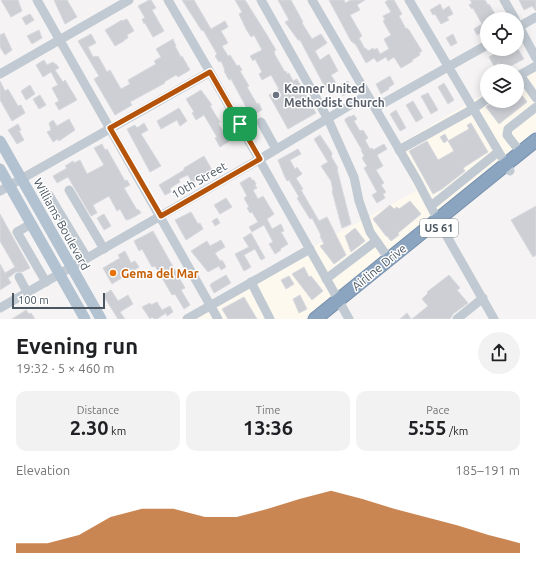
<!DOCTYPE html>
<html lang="en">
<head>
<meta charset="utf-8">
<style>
	:root { --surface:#fff; --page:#f2f2f2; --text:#202124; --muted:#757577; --accent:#b45309 }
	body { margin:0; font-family:Ubuntu,sans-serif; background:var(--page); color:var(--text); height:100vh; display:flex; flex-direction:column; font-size:15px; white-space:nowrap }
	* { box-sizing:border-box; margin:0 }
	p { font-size:13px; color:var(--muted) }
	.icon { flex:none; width:22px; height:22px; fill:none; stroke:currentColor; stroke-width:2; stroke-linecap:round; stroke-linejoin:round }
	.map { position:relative; height:319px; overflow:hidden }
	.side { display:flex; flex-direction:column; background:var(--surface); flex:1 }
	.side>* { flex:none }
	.buttons { position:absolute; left:480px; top:12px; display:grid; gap:8px }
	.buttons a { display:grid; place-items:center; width:44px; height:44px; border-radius:50%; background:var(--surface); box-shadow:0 2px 10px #0003; font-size:20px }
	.scale { position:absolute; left:12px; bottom:10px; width:93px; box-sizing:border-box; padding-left:4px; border:2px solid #4a5661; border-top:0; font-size:11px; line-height:14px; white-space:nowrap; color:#4a5661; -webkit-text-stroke:3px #fff; paint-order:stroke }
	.pin { position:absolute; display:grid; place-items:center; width:34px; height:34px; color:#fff; margin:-17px; border-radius:8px; box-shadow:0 2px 6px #0006 }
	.round { display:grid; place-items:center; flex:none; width:42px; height:42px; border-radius:21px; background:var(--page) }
	.summary { display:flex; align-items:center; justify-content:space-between; height:68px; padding:0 16px }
	h1 { font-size:22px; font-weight:700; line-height:30px }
	.stats { display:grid; grid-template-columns:repeat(3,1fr); gap:6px; height:68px; padding:4px 16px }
	.stats div { display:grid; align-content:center; border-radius:10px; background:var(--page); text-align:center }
	.stats b { font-size:20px; font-weight:700 }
	.stats small { font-size:11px; font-weight:400 }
	.stats p { font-size:11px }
	.chart { height:112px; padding:8px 16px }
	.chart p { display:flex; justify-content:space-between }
	.chart svg { width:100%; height:72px; margin-top:4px; fill:var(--accent); opacity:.7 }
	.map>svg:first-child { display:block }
	.commercial { fill:#fdf9ef }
	.building { fill:#cdcfd5; stroke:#d7d9de }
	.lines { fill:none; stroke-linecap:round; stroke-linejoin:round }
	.highway-casing { stroke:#7690ad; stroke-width:15 }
	.minor { stroke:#c1cad2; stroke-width:9 }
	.major { stroke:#b3c2d1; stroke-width:11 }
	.highway { stroke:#8ba5c1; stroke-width:13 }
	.route-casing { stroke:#fff; stroke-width:8 }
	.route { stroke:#b45309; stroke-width:5 }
	.worship-dot { fill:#6b7280; stroke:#fff; stroke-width:1.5 }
	.food-dot { fill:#e8710a; stroke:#fff; stroke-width:1.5 }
	.labels { text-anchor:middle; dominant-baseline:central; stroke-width:3; stroke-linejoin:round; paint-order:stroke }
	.shield { fill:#fff; stroke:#808990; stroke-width:1 }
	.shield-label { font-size:11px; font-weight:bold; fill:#4a5661 }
	.worship-label { font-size:12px; font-weight:bold; fill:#5b616d; stroke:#fff; text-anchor:start }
	.street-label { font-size:12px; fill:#4a5661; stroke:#fff }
	.food-label { font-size:12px; font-weight:bold; fill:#c56008; stroke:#fff; text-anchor:start }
</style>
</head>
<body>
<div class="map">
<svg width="536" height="319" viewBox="0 0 536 319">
	<rect width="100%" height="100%" fill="#f5f3f3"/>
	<polygon class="commercial" points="536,63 536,130 305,319 179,319 416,191 395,147 487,92 487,101 517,101 517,74"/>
	<g class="building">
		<polygon points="1,0 18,0 22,11 11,17"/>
		<polygon points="54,0 67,0 77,17 65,24"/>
		<polygon points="149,0 151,0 156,8 152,10 164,31 153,37 145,23 144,24 142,19 145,18 138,6"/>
		<polygon points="182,0 194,0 211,29 225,21 228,27 221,31 228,43 222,46 228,56 230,55 237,66 239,65 242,70 240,71 249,86 247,87 257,104 259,103 262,110 251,116 231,79 229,80 224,71 225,70 221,61 219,62 215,56 217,54 203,30 202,31"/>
		<polygon points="235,0 245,0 267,35 276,50 274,51 275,55 285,72 286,71 287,74 289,73 293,81 297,79 316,113 288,129 269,95 279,89 271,75 262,80 259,74 262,72 255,59 253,61 250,56 262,50 254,35 251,37 246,29 239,14 242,12"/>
		<polygon points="278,0 291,0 303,22 302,23 312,39 321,34 327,43 315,51 320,60 329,54 338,71 331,75 336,83 326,89 300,40 298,40 285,22 289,20"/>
		<polygon points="329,0 344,0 345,3 351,0 365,0 357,5 360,10 350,15 362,36 359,38 365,49 366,48 368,51 373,48 374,50 377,48 380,54 389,49 384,39 391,35 383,21 385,20 383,16 391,12 385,2 388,0 394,0 402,14 399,16 406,29 407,28 409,30 422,51 419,53 420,55 412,60 413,61 401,68 394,57 388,61 386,57 377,62 374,58 366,63 356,45 351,41 344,28"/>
		<polygon points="470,0 485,0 488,5 489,4 498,19 487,19 487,33 483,35 482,32 477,35 474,29 482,24 473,8 472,9 469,5 472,3"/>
		<polygon points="519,0 536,0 536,11 532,6 524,10"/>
		<polygon points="440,4 443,10 449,6 453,14 447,17 449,20 441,24 435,14 433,15 430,10"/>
		<polygon points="30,14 34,20 26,25 22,18"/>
		<polygon points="127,19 134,31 127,35 128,38 124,40 124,41 115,46 105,30 122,20 122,21"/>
		<polygon points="39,30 42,38 32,44 27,36"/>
		<polygon points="4,33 12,50 5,55 0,47 0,35"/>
		<polygon points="91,34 96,43 88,47 93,57 95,56 96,57 98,56 107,72 110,70 121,89 130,84 128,80 156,64 154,61 161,57 156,49 173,39 176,46 175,46 181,57 182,56 190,70 178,77 176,75 164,82 165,83 130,102 132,105 115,115 94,79 99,76 78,41"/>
		<polygon points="453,34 457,43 451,46 446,38"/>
		<polygon points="503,49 518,49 524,59 503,70 499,63 494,66 489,57"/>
		<polygon points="44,60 47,65 53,62 55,64 56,64 59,68 55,70 63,82 65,80 77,100 59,110 55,103 59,101 52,88 58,85 51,72 43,77 36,65"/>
		<polygon points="390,76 394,84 388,88 389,89 381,94 376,84"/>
		<polygon points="0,81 5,91 8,89 18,106 21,105 25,113 12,121 0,100"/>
		<polygon points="348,81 353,89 343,96 338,87"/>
		<polygon points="444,83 454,100 448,104 438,87"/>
		<polygon points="30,85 35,94 26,100 21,91"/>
		<polygon points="517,89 527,102 499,124 486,107 493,101 517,101"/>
		<polygon points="201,90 212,105 210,106 220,122 218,123 225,134 227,133 231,140 220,147 215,138 217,137 204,115 196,120 192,113 194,112 186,99"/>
		<polygon points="428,93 438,110 431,114 421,96"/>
		<polygon points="40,95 46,105 39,109 33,99"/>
		<polygon points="413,101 423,118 416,122 406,105"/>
		<polygon points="179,108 187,121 180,126 177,120 161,129 157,121"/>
		<polygon points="396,110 406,128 400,131 390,114"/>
		<polygon points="354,115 357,119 354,121 360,131 363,130 368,138 365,140 370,149 372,148 373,150 384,144 387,149 377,155 383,166 376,170 384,183 381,185 386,192 383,194 385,198 377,203 372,195 377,192 364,168 367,166 362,158 364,156 361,150 362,150 345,121 345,119 350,116 350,117"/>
		<polygon points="69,119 75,130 59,141 58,139 53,142 47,132 51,130 49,123 53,120 57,126"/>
		<polygon points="144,123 148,130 141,134 161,166 150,172 127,129 135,125 137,128"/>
		<polygon points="471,123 488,152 463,168 465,171 442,189 433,194 409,151 427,141 438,160 454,151 448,141 469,129 467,125"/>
		<polygon points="18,124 21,130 19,131 24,140 17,144 8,130"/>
		<polygon points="445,134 448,140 444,143 440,137"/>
		<polygon points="320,135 332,153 332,155 331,156 338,168 337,169 351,224 342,228 332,191 333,191 331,181 321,166 328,162 314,139"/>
		<polygon points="102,144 105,150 107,149 125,181 127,180 130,185 124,188 137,210 138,209 141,213 130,219 126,220 120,209 117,211 109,196 93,205 97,213 91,216 68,177 57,183 53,176 67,168 65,166 73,161 74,163 80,160 87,174 104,165 94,148"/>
		<polygon points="298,149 301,154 290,160 295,169 297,167 302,174 296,178 303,189 301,190 319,221 327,217 346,255 334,264 320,246 324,244 320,236 321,235 312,218 310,219 297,198 299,197 289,180 287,181 284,175 278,160"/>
		<polygon points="204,156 212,170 192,183 188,175 179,179 180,182 172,187 170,189 171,192 165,195 159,185 184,170 184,168"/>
		<polygon points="250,177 252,180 254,180 256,184 255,185 257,188 253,190 258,199 263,196 274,214 267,219 272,229 281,224 284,231 281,232 288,244 280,249 281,250 275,254 269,244 273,242 264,225 252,232 249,227 258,222 252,212 250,213 247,208 249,207 244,198 247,196 240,183"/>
		<polygon points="226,198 232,207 220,214 214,205"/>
		<polygon points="410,201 421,214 403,229 398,233 399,235 391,241 387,236 386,236 373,219 390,205 394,209 397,207 399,209"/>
		<polygon points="536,206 536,255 533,257 511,220"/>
		<polygon points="191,212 198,224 200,223 203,229 186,240 175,220"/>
		<polygon points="0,214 30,268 22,272 16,272 8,278 11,283 0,290 0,264 5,273 15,267 0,241"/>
		<polygon points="104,214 111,226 104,230 97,218"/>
		<polygon points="217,218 220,223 215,226 212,221"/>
		<polygon points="355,228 365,241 351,252 345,236"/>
		<polygon points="153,231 185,288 181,290 190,305 184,309 175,294 172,295 155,266 152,267 142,249 139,251 134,241"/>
		<polygon points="251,233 265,258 261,260 255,249 244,255 251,267 244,271 235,254 249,247 243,238"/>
		<polygon points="221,240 225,247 215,253 220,261 222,260 226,267 221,270 219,266 208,272 191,251 207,241 210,246"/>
		<polygon points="125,251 131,263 135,261 139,267 112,284 103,268 120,258 118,255"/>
		<polygon points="304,267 309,277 311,276 323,291 312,300 292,274"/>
		<polygon points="226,275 231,283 214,293 210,285 212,283"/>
		<polygon points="449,275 460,288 457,290 468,303 453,314 450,319 412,319 428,306 422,299 428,293 427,292"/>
		<polygon points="289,276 294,284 286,289 281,280"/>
		<polygon points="111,290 118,301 128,295 133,304 120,312 125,319 118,319 103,295"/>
		<polygon points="300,295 307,309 299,313 293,299"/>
		<polygon points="244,297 257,319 228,319 222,309"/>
		<polygon points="157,302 162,310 170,306 173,312 167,316 166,313 157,319 154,319 152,317 150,319 142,307 150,303 151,305"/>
		<polygon points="26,310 29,314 31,313 35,319 12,319"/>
		<polygon points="407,313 411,319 400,319"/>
	</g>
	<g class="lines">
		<g class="highway-casing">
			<polyline id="highway" points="315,319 536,140"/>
		</g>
		<g class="minor">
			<polyline points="37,0 218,319"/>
			<polyline points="168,0 210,72 349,319"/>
			<polyline points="261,0 328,119 354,177 359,201 370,232 389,259"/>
			<polyline points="312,0 417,180 441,226 494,319"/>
			<polyline points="409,0 510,171"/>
			<polyline points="504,0 515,19"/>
			<polyline points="517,23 536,58"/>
			<polyline points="517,28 536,17"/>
			<polyline points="0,74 129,0"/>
			<polyline points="520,75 536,66"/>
			<polyline points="517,77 520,75 536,98"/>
			<polyline points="375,108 487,45"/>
			<polyline points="261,122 276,149"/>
			<polyline points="399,150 473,109 487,99"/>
			<polyline points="521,153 507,135 508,129 536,107"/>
			<polyline points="69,190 104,249"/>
			<polyline points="0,191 210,72"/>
			<polyline points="49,195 87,258"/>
			<polyline points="431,206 498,152"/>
			<polyline points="31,224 17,232 46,282"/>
			<polyline points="19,277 27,292"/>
			<polyline points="326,279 376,241"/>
			<polyline points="251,282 270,319"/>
			<polyline points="0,308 260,159 367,95"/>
			<polyline points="187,319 310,249"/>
			<polyline points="457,319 483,298"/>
		</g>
		<g class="major">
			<polyline points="0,141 101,319"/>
			<polyline points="0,169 85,319"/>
		</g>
		<use href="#highway" class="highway"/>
	</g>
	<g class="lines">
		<g class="route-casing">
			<polygon id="route" points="210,72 260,159 161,216 110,128"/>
		</g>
		<use href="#route" class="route"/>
	</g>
	<circle class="worship-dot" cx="276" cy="95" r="4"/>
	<circle class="food-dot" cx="113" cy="273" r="4"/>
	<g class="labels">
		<rect class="shield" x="420" y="219" width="38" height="18" rx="3"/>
		<g class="shield-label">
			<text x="439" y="228">US 61</text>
		</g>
		<g class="worship-label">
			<text x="284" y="88">Kenner United<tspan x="284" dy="14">Methodist Church</tspan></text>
		</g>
		<g class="street-label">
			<text transform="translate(199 180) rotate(-30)">10th Street</text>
			<text transform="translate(62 224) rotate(61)">Williams Boulevard</text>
			<text transform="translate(379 267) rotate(-39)">Airline Drive</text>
		</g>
		<g class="food-label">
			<text x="121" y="273">Gema del Mar</text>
		</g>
	</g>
</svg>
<div class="buttons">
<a><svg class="icon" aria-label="locate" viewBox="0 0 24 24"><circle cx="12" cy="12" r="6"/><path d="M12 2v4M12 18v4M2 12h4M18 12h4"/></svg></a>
<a><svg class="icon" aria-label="layers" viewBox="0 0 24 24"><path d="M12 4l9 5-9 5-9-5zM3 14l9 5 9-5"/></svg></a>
</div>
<div class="scale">100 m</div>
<div class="pin" style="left:240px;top:124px;background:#1e9e55"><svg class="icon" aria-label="arrive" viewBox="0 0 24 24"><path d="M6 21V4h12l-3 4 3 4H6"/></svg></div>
</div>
<section class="side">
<div class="summary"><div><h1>Evening run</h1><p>19:32 · 5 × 460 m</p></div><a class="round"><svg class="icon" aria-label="share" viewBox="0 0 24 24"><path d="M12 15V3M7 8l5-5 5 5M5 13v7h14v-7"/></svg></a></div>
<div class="stats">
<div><p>Distance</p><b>2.30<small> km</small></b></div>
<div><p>Time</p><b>13:36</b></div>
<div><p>Pace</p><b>5:55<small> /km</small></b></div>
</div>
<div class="chart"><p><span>Elevation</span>185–191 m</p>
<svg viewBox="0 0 160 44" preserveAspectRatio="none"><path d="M0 44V38L10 38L20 33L30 22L40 17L50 17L60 22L70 22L80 17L90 11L100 6L110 11L120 17L130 22L140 27L150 33L160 38V44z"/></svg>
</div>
</section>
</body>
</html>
